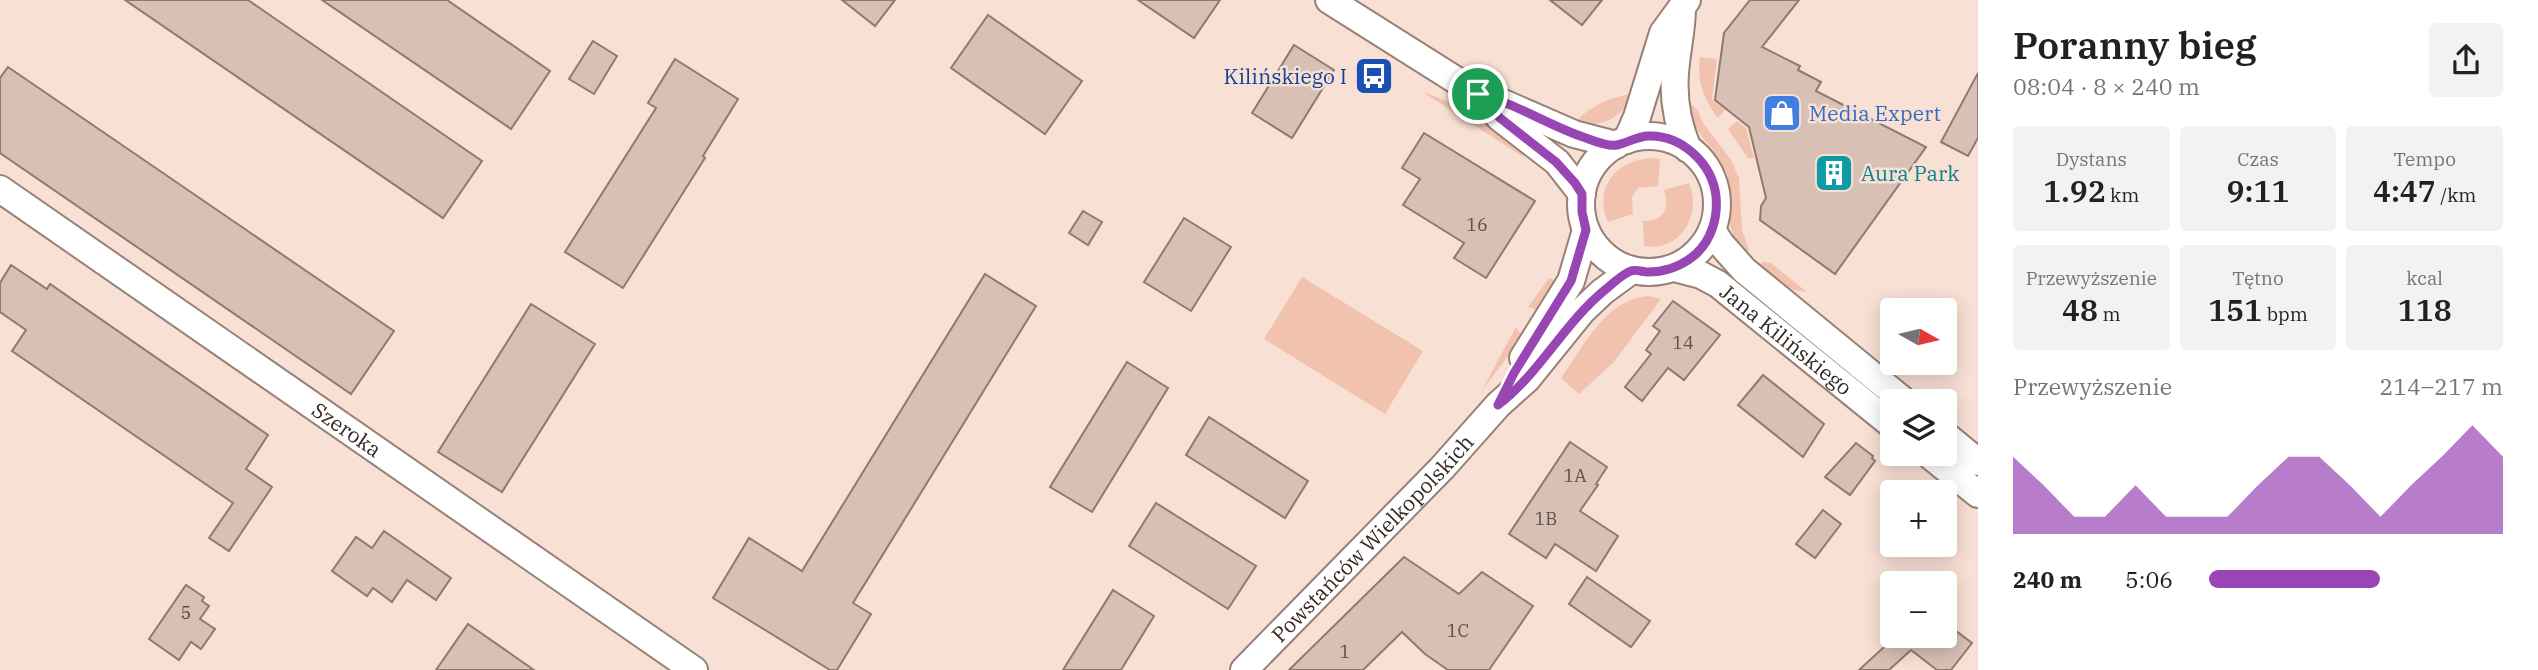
<!DOCTYPE html>
<html lang="pl">
<head>
<meta charset="utf-8">
<style>
	:root { --surface:#fff; --page:#f2f2f2; --text:#202124; --muted:#757577; --accent:#9946b5 }
	body { margin:0; font-family:"IBM Plex Serif",serif; background:var(--page); color:var(--text); height:100vh; display:flex; flex-direction:column; font-size:26px; white-space:nowrap }
	* { box-sizing:border-box; margin:0 }
	p { font-size:23px; color:var(--muted) }
	.icon { flex:none; width:38px; height:38px; fill:none; stroke:currentColor; stroke-width:2; stroke-linecap:round; stroke-linejoin:round }
	.map { position:relative; flex:1; overflow:hidden }
	.drawer { display:flex; flex-direction:column; background:var(--surface); width:560px }
	.drawer>* { flex:none }
	.needle { width:46px; rotate:98deg }
	.fabs { position:absolute; left:1880px; top:298px; display:grid; gap:14px }
	.fabs a { display:grid; place-items:center; width:77px; height:77px; border-radius:7px; background:var(--surface); box-shadow:0 4px 18px #0003; font-size:35px }
	.pin { position:absolute; display:grid; place-items:center; width:60px; height:60px; color:#fff; margin:-30px; border:4px solid #fff; border-radius:50%; box-shadow:0 2px 7px #0007 }
	.round { display:grid; place-items:center; flex:none; width:74px; height:74px; border-radius:7px; background:var(--page) }
	.headline { display:flex; align-items:center; justify-content:space-between; height:119px; padding:0 35px }
	h1 { font-size:38px; font-weight:600; line-height:52px }
	.figures { display:grid; grid-template-columns:repeat(3,1fr); gap:10px; height:119px; padding:7px 35px }
	.figures div { display:grid; align-content:center; border-radius:7px; background:var(--page); text-align:center }
	.figures b { font-size:30px; font-weight:600 }
	.figures small { font-size:19px; font-weight:400 }
	.figures p { font-size:19px }
	.chart { height:196px; padding:14px 35px }
	.chart p { display:flex; justify-content:space-between }
	.chart svg { width:100%; height:126px; margin-top:7px; fill:var(--accent); opacity:.7 }
	ul { padding:0 35px; list-style:none; font-size:23px }
	li { display:grid; grid-template-columns:112px 84px 1fr; align-items:center; height:52px }
	li i { height:18px; border-radius:9px; background:var(--accent) }
	main { display:flex; flex:1; min-height:0 }
	.map>svg:first-child { display:block }
	.green { fill:#f1c3ae }
	.building { fill:#d9c0b5; stroke:#90796f; stroke-width:2 }
	.lines { fill:none; stroke-linecap:round; stroke-linejoin:round }
	.minor-casing { stroke:#978176; stroke-width:30 }
	.minor { stroke:#fff; stroke-width:26 }
	.route-casing { stroke:#fff; stroke-width:14 }
	.route { stroke:#9946b5; stroke-width:9 }
	.labels { text-anchor:middle; dominant-baseline:central; stroke-width:5; stroke-linejoin:round; paint-order:stroke }
	.number-label { font-size:18px; fill:#5c5049 }
	.transit-label { font-size:21px; fill:#164399; stroke:#f9e0d4; text-anchor:end }
	.shop-label { font-size:21px; fill:#366cbe; stroke:#f9e0d4; text-anchor:start }
	.culture-label { font-size:21px; fill:#0d838f; stroke:#f9e0d4; text-anchor:start }
	.street-label { font-size:21px; fill:#332a25; stroke:#f9e0d4 }
</style>
</head>
<body>
<main>
<div class="map">
<svg width="1978" height="670" viewBox="0 0 1978 670">
	<rect width="100%" height="100%" fill="#f9e0d4"/>
	<g class="green">
		<path d="M 1700,57 L 1717,59 L 1712,99 L 1725,110 L 1718,118 C 1704,100 1696,79 1700,57 Z"/>
		<polygon points="1421,91 1470,110 1534,155 1522,156"/>
		<path d="M 1634,94 C 1620,119 1602,128 1574,123 C 1590,106 1611,96 1634,94 Z"/>
		<polygon points="1685,100 1697,109 1703,123 1731,160 1739,178 1742,230 1749,250 1743,256 1735,241 1730,225 1731,193 1727,174 1716,155 1691,122"/>
		<polygon points="1737,121 1746,128 1754,158 1748,158 1728,129"/>
		<path d="M 1651,158 L 1660,159 L 1658,186 L 1638,188 L 1632,197 L 1633,214 L 1608,222 C 1593,187 1616,161 1651,158 Z"/>
		<path d="M 1689,183 C 1703,214 1680,253 1644,246 L 1643,221 C 1664,221 1670,209 1664,190 Z"/>
		<polygon points="1763,262 1771,263 1807,292 1787,289 1756,267"/>
		<polygon points="1302,277 1423,351 1385,414 1264,339"/>
		<polygon points="1549,278 1560,282 1538,310 1528,307"/>
		<path d="M 1649,296 L 1661,299 L 1613,363 L 1579,394 L 1561,378 C 1584,347 1605,299 1649,296 Z"/>
		<polygon points="1516,327 1520,333 1520,340 1481,392"/>
	</g>
	<g class="building">
		<polygon points="125,0 248,0 482,161 443,218"/>
		<polygon points="322,0 447,0 550,71 511,129"/>
		<polygon points="842,0 895,0 875,26"/>
		<polygon points="1138,0 1220,0 1194,38"/>
		<polygon points="1550,0 1602,0 1582,25"/>
		<polygon points="1750,0 1799,0 1762,47 1800,66 1798,70 1821,82 1816,91 1926,147 1835,274 1760,220 1761,206 1766,198 1749,127 1715,100 1724,33"/>
		<polygon points="988,15 1082,81 1045,134 951,68"/>
		<polygon points="593,41 617,56 594,94 569,79"/>
		<polygon points="1294,45 1334,70 1292,138 1252,113"/>
		<polygon points="675,59 738,99 703,156 705,158 623,288 565,252 656,108 648,103"/>
		<polygon points="8,67 394,331 351,394 0,153 0,78"/>
		<polygon points="1978,73 1978,138 1968,156 1941,142"/>
		<polygon points="1424,133 1535,201 1486,278 1454,258 1464,243 1403,205 1420,179 1402,168"/>
		<polygon points="1083,211 1102,222 1088,245 1069,233"/>
		<polygon points="1184,218 1231,247 1191,311 1144,282"/>
		<polygon points="11,265 47,289 50,284 268,435 246,469 272,487 229,551 209,538 233,503 12,351 26,330 0,312 0,283"/>
		<polygon points="985,274 1036,306 853,603 871,614 837,670 830,670 713,598 749,538 802,571"/>
		<polygon points="1673,301 1720,335 1684,380 1668,368 1642,401 1625,387 1651,354 1646,350 1660,331 1653,326"/>
		<polygon points="531,304 595,344 502,492 438,452"/>
		<polygon points="1127,362 1168,388 1092,512 1050,487"/>
		<polygon points="1763,375 1824,424 1803,457 1738,405"/>
		<polygon points="1209,417 1308,481 1285,518 1186,455"/>
		<polygon points="1570,442 1607,467 1596,484 1598,485 1580,511 1618,536 1596,571 1555,544 1546,558 1509,534"/>
		<polygon points="1856,443 1873,456 1872,458 1875,461 1850,495 1825,477"/>
		<polygon points="1156,503 1256,566 1228,609 1129,546"/>
		<polygon points="1823,510 1841,524 1815,558 1796,544"/>
		<polygon points="384,531 451,578 436,600 407,580 392,602 373,588 367,596 332,571 356,537 372,548"/>
		<polygon points="1404,557 1459,594 1482,572 1533,606 1489,670 1448,670 1425,654 1402,632 1363,670 1289,670"/>
		<polygon points="1587,577 1650,621 1631,647 1569,604"/>
		<polygon points="186,585 204,597 202,601 209,606 200,619 215,629 201,649 191,642 179,660 149,639"/>
		<polygon points="1113,590 1154,616 1121,670 1063,670"/>
		<polygon points="1944,622 1972,643 1951,670 1937,670 1911,650 1889,670 1859,670 1895,637 1893,635 1944,635"/>
		<polygon points="468,624 534,670 436,670"/>
	</g>
	<g class="lines">
		<g class="minor-casing">
			<g id="minor">
				<polyline points="1329,0 1478,94 1500,118 1557,162 1582,194"/>
				<path d="M 1682,8 C 1682,27 1678,44 1676,63 C 1672,93 1676,121 1688,149"/>
				<polyline points="1487,96 1574,134 1616,145"/>
				<circle cx="1649" cy="204" r="68"/>
				<polyline points="1627,140 1637,117 1663,33 1687,0"/>
				<path id="s1" d="M 0,189 L 694,670"/>
				<polyline points="1712,230 1721,244 1744,270 1904,401"/>
				<path id="s2" d="M 1674,268 L 1701,275 L 1718,284 L 1892,425"/>
				<polyline points="1523,358 1571,281 1586,230"/>
				<polyline points="1944,434 1978,462"/>
				<polyline points="1927,453 1978,494"/>
				<path id="s3" d="M 1244,670 L 1442,468 L 1498,405 L 1527,379 L 1582,311 L 1602,292 L 1632,270"/>
			</g>
		</g>
		<use href="#minor" class="minor"/>
	</g>
	<g class="lines">
		<g class="route-casing">
			<path id="route" d="M 1478,94 C 1516,103 1549,126 1586,138 C 1594,141 1608,147 1617,145 C 1627,143 1636,137 1647,136 C 1681,134 1712,163 1716,196 C 1718,217 1712,239 1696,254 C 1682,266 1665,272 1647,272 C 1643,272 1636,269 1631,271 C 1624,273 1612,284 1606,289 C 1564,323 1540,373 1498,405 L 1514,373 L 1571,281 L 1586,230 L 1582,212 L 1582,194 L 1575,183 L 1556,162 L 1500,118 Z"/>
		</g>
		<use href="#route" class="route"/>
	</g>
	<defs>
		<g id="bus-square" transform="scale(2.0125)"><rect x="-9" y="-9" width="18" height="18" rx="4" fill="#1a4fb4" stroke="#f9e0d4"/><path d="M-5-6H5V4H4V6H2V4H-2V6H-4V4H-5ZM-3.5-4V0h7V-4ZM-3.5 1.2v1.5H-2V1.2ZM2 1.2v1.5H3.5V1.2Z" fill="#fff"/></g>
		<g id="shop-square" transform="scale(2.0125)"><rect x="-9" y="-9" width="18" height="18" rx="4" fill="#3f7fe0" stroke="#f9e0d4"/><path d="M-5-2.5h2.3a2.7 3.5 0 0 1 5.4 0H5L5.5 6h-11ZM-1.5-2.5h3a1.5 2.3 0 0 0-3 0Z" fill="#fff"/></g>
		<g id="building-square" transform="scale(2.0125)"><rect x="-9" y="-9" width="18" height="18" rx="4" fill="#0f9aa8" stroke="#f9e0d4"/><path d="M-4-6H4V6H1V3H-1V6H-4ZM-2.5-4.3h1.7v1.8h-1.7ZM.8-4.3h1.7v1.8H.8ZM-2.5-1h1.7V.8h-1.7ZM.8-1h1.7V.8H.8Z" fill="#fff"/></g>
	</defs>
	<g fill-rule="evenodd">
		<use href="#bus-square" x="1374" y="76"/>
		<use href="#shop-square" x="1782" y="113"/>
		<use href="#building-square" x="1834" y="173"/>
	</g>
	<g class="labels">
		<g class="number-label">
			<text x="1477" y="224">16</text>
			<text x="1683" y="342">14</text>
			<text x="1575" y="475">1A</text>
			<text x="1546" y="518">1B</text>
			<text x="186" y="612">5</text>
			<text x="1458" y="630">1C</text>
			<text x="1345" y="651">1</text>
		</g>
		<g class="transit-label">
			<text x="1347" y="76">Kilińskiego I</text>
		</g>
		<g class="shop-label">
			<text x="1809" y="113">Media Expert</text>
		</g>
		<g class="culture-label">
			<text x="1861" y="173">Aura Park</text>
		</g>
		<g class="street-label">
			<text stroke="none"><textPath href="#s2" startOffset="135">Jana Kilińskiego</textPath></text>
			<text stroke="none"><textPath href="#s1" startOffset="422">Szeroka</textPath></text>
			<text stroke="none"><textPath href="#s3" startOffset="184">Powstańców Wielkopolskich</textPath></text>
		</g>
	</g>
</svg>
<div class="fabs">
<a><svg class="needle" viewBox="-14 -14 28 28"><path d="M0-13l5 13h-10z" fill="#e53935"/><path d="M0 13l5-13h-10z" fill="#757577"/></svg></a>
<a><svg class="icon" aria-label="layers" viewBox="0 0 24 24"><path d="M12 4l9 5-9 5-9-5zM3 14l9 5 9-5"/></svg></a>
<a>+</a>
<a>−</a>
</div>
<div class="pin" style="left:1478px;top:94px;background:#1e9e55"><svg class="icon" aria-label="arrive" viewBox="0 0 24 24"><path d="M6 21V4h12l-3 4 3 4H6"/></svg></div>
</div>
<section class="drawer">
<div class="headline"><div><h1>Poranny bieg</h1><p>08:04 · 8 × 240 m</p></div><a class="round"><svg class="icon" aria-label="share" viewBox="0 0 24 24"><path d="M12 15V3M7 8l5-5 5 5M5 13v7h14v-7"/></svg></a></div>
<div class="figures">
<div><p>Dystans</p><b>1.92<small> km</small></b></div>
<div><p>Czas</p><b>9:11</b></div>
<div><p>Tempo</p><b>4:47<small> /km</small></b></div>
</div>
<div class="figures">
<div><p>Przewyższenie</p><b>48<small> m</small></b></div>
<div><p>Tętno</p><b>151<small> bpm</small></b></div>
<div><p>kcal</p><b>118</b></div>
</div>
<div class="chart"><p><span>Przewyższenie</span>214–217 m</p>
<svg viewBox="0 0 160 44" preserveAspectRatio="none"><path d="M0 44V17L10 27L20 38L30 38L40 27L50 38L60 38L70 38L80 27L90 17L100 17L110 27L120 38L130 27L140 17L150 6L160 17V44z"/></svg>
</div>
<ul>
<li><b>240 m</b>5:06<i style="width:58%"></i></li>
</ul>
</section>
</main>
</body>
</html>
